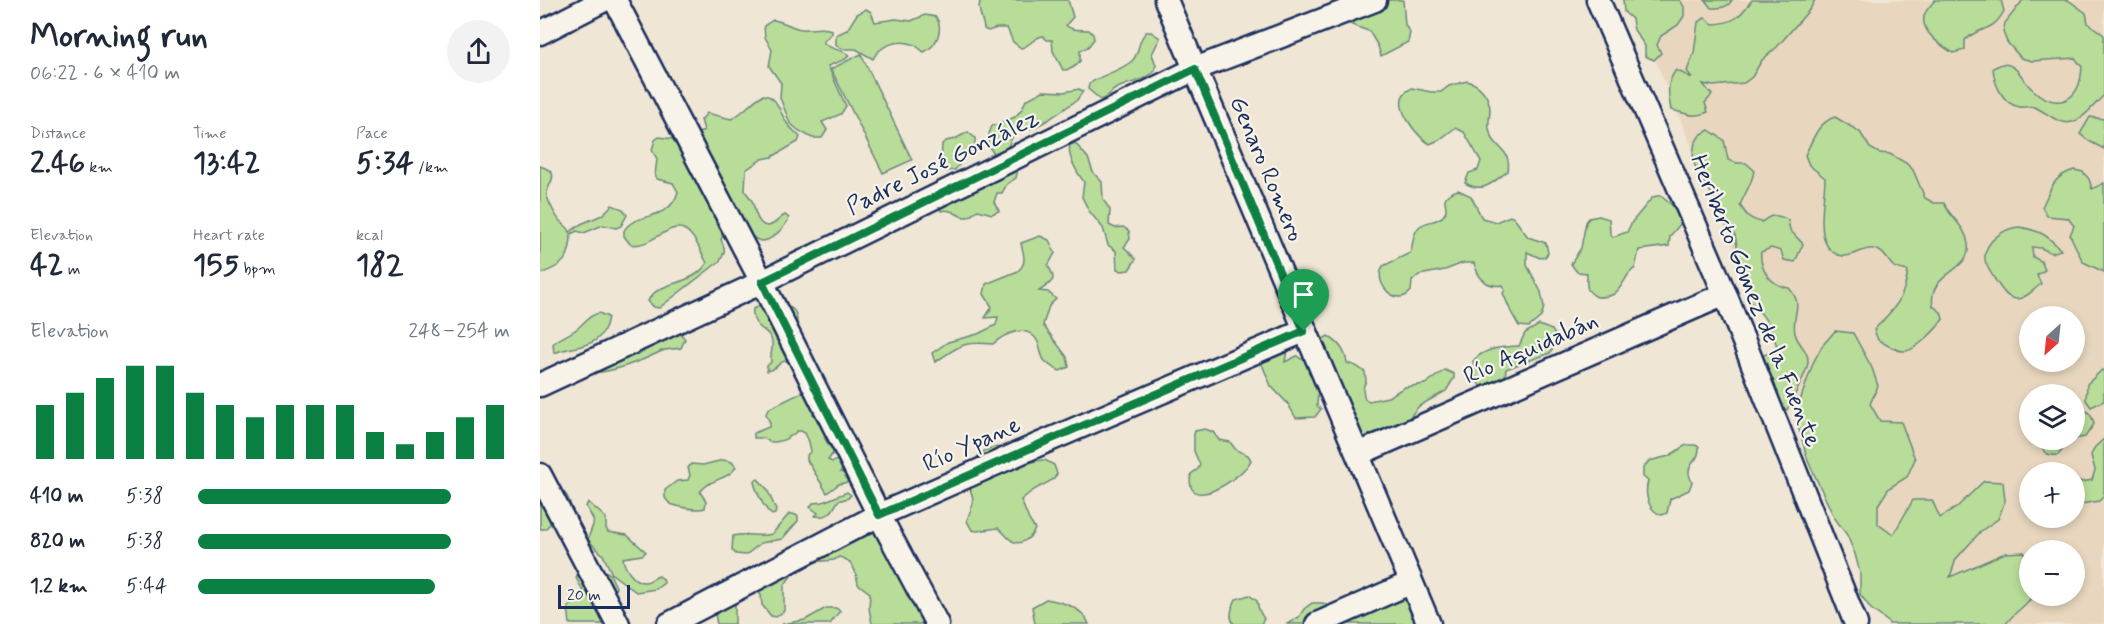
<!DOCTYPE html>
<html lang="en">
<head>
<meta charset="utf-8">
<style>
	:root { --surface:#fff; --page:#f2f2f3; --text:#1f2937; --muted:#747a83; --accent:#0b8043 }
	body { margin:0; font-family:Mynerve,sans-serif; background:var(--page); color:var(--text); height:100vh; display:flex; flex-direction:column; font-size:22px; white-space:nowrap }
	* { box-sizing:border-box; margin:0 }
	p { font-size:20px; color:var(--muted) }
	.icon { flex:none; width:33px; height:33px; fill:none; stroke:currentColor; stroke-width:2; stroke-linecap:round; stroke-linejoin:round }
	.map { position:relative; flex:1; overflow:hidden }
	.details { display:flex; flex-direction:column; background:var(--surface); width:540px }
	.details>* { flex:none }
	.needle { width:39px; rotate:207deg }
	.tools { position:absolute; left:1479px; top:306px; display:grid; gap:12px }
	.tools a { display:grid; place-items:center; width:66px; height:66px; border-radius:50%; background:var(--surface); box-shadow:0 3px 9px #0003; font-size:30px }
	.scale { position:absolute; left:18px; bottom:15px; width:72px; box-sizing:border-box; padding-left:6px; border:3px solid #1b2f5e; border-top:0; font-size:16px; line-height:21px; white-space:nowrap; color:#1b2f5e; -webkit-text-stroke:4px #f7f3e8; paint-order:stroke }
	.pin { position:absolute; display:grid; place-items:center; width:51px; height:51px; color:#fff; margin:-62px -26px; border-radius:50% 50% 50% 0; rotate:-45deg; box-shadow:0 0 6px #0007 }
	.pin .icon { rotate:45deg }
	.round { display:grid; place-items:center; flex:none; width:63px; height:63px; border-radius:32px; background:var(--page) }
	.overview { display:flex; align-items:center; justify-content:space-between; height:102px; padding:0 30px }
	h1 { font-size:33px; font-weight:700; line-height:45px }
	.figures { display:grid; grid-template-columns:repeat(3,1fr); gap:9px; height:102px; padding:6px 30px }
	.figures div { display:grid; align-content:center }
	.figures b { font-size:30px; font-weight:700 }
	.figures small { font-size:16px; font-weight:400 }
	.figures p { font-size:16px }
	.chart { height:168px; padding:12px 30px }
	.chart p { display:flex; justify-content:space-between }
	.chart svg { width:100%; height:108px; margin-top:6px; stroke:var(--accent); stroke-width:6 }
	ul { padding:0 30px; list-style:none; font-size:20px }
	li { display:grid; grid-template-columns:96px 72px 1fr; align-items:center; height:45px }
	li i { height:15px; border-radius:8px; background:var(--accent) }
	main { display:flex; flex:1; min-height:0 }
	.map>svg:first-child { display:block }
	.built { fill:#e8d7be; fill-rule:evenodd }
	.green { fill:#b8dd98; stroke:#6a867b; stroke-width:1.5 }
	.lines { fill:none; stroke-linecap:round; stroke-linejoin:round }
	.street-casing { stroke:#1b2f5e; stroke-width:27 }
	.street { stroke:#f7f3e8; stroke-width:22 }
	.route-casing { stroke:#fff; stroke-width:12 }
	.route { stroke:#0b8043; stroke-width:8 }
	.labels { text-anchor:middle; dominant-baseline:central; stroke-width:4.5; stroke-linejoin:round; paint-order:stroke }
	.street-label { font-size:24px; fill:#1b2f5e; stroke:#f7f3e8 }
</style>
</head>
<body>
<main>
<section class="details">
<div class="overview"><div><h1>Morning run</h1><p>06:22 · 6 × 410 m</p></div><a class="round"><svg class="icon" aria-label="share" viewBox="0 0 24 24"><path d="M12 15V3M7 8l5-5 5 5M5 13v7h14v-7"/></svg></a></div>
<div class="figures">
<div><p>Distance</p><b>2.46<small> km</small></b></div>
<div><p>Time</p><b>13:42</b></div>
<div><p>Pace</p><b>5:34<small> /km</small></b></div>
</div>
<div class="figures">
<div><p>Elevation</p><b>42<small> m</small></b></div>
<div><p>Heart rate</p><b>155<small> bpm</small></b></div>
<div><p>kcal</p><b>182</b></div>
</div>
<div class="chart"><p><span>Elevation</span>248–254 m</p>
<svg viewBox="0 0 160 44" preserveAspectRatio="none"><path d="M5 44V22M15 44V17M25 44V11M35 44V6M45 44V6M55 44V17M65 44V22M75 44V27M85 44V22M95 44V22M105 44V22M115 44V33M125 44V38M135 44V33M145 44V27M155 44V22"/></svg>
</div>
<ul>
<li><b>410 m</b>5:38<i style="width:81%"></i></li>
<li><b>820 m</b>5:38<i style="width:81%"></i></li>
<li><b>1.2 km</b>5:44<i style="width:76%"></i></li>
</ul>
</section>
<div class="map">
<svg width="1564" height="624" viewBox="0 0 1564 624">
	<rect width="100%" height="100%" fill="#f0e6d5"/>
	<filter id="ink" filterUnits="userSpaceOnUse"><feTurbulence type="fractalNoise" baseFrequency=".0167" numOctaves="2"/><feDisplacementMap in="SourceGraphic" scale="12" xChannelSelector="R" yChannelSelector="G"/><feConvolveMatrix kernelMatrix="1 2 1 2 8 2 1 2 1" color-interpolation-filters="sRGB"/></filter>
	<g filter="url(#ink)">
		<path class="built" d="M 1090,0 L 1564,0 L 1564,624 L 1352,624 ZM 1490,316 L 1534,316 L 1534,362 L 1490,362 ZM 1490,394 L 1534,394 L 1534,440 L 1490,440 ZM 1490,472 L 1534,472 L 1534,518 L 1490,518 ZM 1490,550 L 1534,550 L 1534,596 L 1490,596 Z"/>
		<g class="green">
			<path d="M 441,0 L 528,0 L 533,17 L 526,25 C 531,31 541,29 549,30 L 553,34 L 554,39 L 548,47 L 540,51 L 540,61 C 536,67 531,70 523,70 L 513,51 L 512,40 L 507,40 L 503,36 C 494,37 490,46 481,48 L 473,42 L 467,28 L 457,28 L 448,31 L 444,29 C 443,19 436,8 441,0 Z"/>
			<path d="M 794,0 L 863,0 L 865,25 L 870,33 L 868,42 L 841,56 L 838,46 L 829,31 C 810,25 796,22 794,0 Z"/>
			<polygon points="1083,0 1140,0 1144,7 1144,16 1138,25 1121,36 1117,45 1121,53 1114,60 1105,56 1105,46 1094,30 1092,19 1084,12"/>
			<path d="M 1165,0 L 1192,0 C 1188,8 1180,8 1171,8 Z"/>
			<path d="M 1212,0 L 1275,0 L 1270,9 L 1237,47 L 1222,60 L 1212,77 L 1204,83 L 1173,86 L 1163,84 L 1172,95 L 1165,103 L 1168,112 C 1150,119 1148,113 1131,110 C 1128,94 1126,83 1136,70 L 1152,78 L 1147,71 L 1154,53 L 1158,22 L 1165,18 L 1173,24 C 1194,23 1200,17 1212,0 Z"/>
			<path d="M 1395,0 L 1461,0 L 1464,11 C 1452,34 1441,25 1425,40 L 1425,50 L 1413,53 C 1402,46 1380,32 1384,16 C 1385,11 1391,5 1395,0 Z"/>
			<path d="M 1483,0 L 1528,0 L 1546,13 L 1548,23 L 1564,35 L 1564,95 C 1555,104 1544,119 1532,122 C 1518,126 1506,111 1494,107 C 1490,105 1485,108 1480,107 C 1463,105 1454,84 1453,68 L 1462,64 C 1465,64 1468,64 1471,66 C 1480,70 1483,80 1490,87 C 1499,96 1514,106 1527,99 C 1539,93 1541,79 1542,67 L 1535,58 L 1492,61 L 1481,58 L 1467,42 L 1463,32 L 1465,23 Z"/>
			<path d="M 326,9 L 331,12 L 335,22 L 356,19 L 371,21 L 385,15 L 396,17 C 404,29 397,46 384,52 C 379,49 377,45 372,44 C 358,39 340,45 333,59 L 316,49 L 302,49 L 296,45 L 296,35 L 307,30 L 317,14 Z"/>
			<path d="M 233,20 C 244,21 254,29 262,29 C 272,30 281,26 292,30 L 292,33 L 283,42 C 291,51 300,48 309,55 L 306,59 L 288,66 L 306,106 L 301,114 L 282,122 L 287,130 L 282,138 L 272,138 L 258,130 L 250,123 L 240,98 L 241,83 L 229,66 L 232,50 L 225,37 L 224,26 Z"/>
			<path d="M 606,32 L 611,32 L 620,38 L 612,54 L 616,65 L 614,72 C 603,82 589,82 577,88 C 569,92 569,98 561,100 L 548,89 L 549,84 C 562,74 579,72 592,61 C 600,54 597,41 606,32 Z"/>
			<polygon points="321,54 372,160 343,173 291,69"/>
			<path d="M 927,81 C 940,84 949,96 950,109 C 950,115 948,123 949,129 C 953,149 972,148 968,171 C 953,182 944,194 925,183 L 929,173 L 938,170 L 941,161 L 924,132 L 915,128 L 899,140 L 890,144 C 878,137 854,109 864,94 C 865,91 869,90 872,88 L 891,92 L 901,92 L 909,86 Z"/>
			<path d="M 539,89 L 543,91 L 537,100 L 508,120 L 495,127 L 474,134 L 465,152 L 455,155 C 446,145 447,137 452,126 L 475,117 L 482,109 L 486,100 L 503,91 L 524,92 Z"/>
			<path d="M 223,95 C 238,96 239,112 247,123 C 250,128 256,132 260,137 L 258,142 L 232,157 L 222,159 L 206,170 L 205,191 C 207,194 212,199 213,203 C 215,210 217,226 228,226 C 235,225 239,218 245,215 L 249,218 C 246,226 232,241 222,241 C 217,241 213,237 209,234 L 156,135 L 164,130 L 161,120 L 167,113 L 191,119 C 204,113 211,101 223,95 Z"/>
			<path d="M 1295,117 L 1320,132 L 1330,148 L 1339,153 L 1350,154 L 1366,163 L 1373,170 L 1385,198 L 1394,203 L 1404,203 C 1410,218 1426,226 1428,244 C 1432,273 1387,271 1393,306 L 1401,312 L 1403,319 C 1397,329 1377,349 1366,351 C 1356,352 1346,344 1338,340 L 1334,330 C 1354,308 1363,303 1368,271 C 1364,270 1357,269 1354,267 C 1347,261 1345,251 1334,249 C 1324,247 1314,257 1303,256 C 1271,252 1285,199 1285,178 L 1269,165 L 1265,155 C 1273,140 1277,123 1295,117 Z"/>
			<polygon points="1550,117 1564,119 1564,149 1549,141 1540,134"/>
			<path d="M 1169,130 L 1184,140 L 1188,160 L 1197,163 L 1206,163 L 1214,170 C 1213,182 1205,193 1200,205 C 1206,215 1210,220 1222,222 C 1231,214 1237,214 1248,220 L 1250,230 L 1263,244 L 1255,262 L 1244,260 L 1241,251 L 1231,248 L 1221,252 C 1219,270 1232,286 1249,288 C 1265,306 1251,314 1255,333 C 1257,344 1269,350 1268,362 C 1268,371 1252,400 1247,410 L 1235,402 L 1212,360 L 1238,349 C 1230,325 1225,315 1206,298 L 1206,277 L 1199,257 L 1195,235 L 1181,219 L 1175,199 L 1158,173 L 1154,163 L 1153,153 L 1155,143 L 1160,135 Z"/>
			<polygon points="428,132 435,138 435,148 427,154 415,170 405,171 401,164 402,144 406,141 415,139"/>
			<path d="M 119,137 L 133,139 L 143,144 L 186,226 L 181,240 C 186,249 185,252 180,261 L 119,308 L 114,307 L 108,301 C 117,280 153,287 167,263 C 161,253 158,242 150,234 C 133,214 112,250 90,244 L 84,236 L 84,231 C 94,211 129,223 138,192 L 133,183 L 117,179 L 115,175 L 117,159 L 112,150 L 115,140 Z"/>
			<path d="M 535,143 L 548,158 L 553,172 L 562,182 L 563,199 L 570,210 L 569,225 L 575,228 L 583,227 L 589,231 L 590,239 L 584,247 L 596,259 L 589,270 L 582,271 L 577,269 L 576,251 L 568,245 L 563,228 L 549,211 L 542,197 L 544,182 C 537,173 527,156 530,145 Z"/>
			<path d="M 0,166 C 25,174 5,184 7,196 C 9,203 16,217 21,222 C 25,226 28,226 30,232 L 41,224 L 62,215 L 72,205 L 83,209 L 87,215 L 81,226 L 76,228 L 63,225 L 44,233 L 37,231 L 31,234 C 31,259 23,266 0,274 Z"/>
			<path d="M 478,169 L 476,178 L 467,184 L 462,193 L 457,193 L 454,202 L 459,211 L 452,214 L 438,210 C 435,211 433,214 430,216 C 421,221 413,207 401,211 L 399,206 Z"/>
			<path d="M 1534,170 L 1543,172 L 1549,179 L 1552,189 L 1564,183 L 1564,272 L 1543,262 L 1530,235 L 1534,226 L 1528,218 L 1507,216 L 1502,207 C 1511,189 1513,176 1534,170 Z"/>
			<path d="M 918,190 L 931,196 L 942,218 L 956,222 L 970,216 L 974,218 L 988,237 L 1006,243 L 1008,253 L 1005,257 L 1000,258 L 987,252 L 987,265 L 1001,292 L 1004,307 L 1001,317 L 989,327 L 979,326 L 971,312 L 963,293 L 965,290 L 963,285 C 946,288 938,278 934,263 L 923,263 L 905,270 L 879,275 L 872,281 L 871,291 C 857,309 832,283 843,266 L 870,253 C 874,245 871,235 879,227 C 885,221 899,222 904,215 C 912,205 894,198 918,190 Z"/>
			<path d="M 1116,196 L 1121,196 L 1140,212 L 1142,222 L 1130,236 L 1129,246 L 1099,250 L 1095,268 C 1084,275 1083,290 1072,295 C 1067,297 1061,297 1057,297 C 1044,290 1047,286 1047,273 L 1037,272 L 1031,264 L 1041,248 L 1046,222 L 1049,218 L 1059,216 L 1069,219 L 1070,233 L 1073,237 L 1087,232 L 1092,222 L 1112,198 Z"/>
			<path d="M 1479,227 C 1501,231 1506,234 1521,250 L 1511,253 L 1501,248 L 1492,247 L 1493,257 L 1501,261 L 1505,270 L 1497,275 L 1501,284 C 1494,289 1487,298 1477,299 C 1475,299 1470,298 1468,296 C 1463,293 1446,267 1445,260 C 1443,242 1464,228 1479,227 Z"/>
			<path d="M 500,236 L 509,240 L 515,253 L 508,266 C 518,281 512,282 499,291 L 508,292 L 516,299 L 509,306 L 503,325 L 527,357 L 529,367 L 520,371 C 514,368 509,366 504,360 C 501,355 500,348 498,342 C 488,322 464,334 453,344 C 421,341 420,346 395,362 L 392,353 L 408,342 L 438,334 L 456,325 L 458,317 L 445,318 L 452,307 L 444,294 L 446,284 L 478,271 C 488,262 483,254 481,243 Z"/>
			<path d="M 227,301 C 239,301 257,305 257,320 C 257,325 254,330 254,335 C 254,345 256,355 256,365 C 238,354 242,369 227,371 L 227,366 L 231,362 C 230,355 233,348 232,342 C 231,329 210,329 213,309 Z"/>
			<path d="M 59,313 L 68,317 C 63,350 38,344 14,353 L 13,344 C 20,337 27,336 35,330 C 43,325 48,315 59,313 Z"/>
			<path d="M 999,325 L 1012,330 L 1015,335 L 1015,344 L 1013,349 L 1010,353 L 966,369 L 964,384 L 943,389 C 936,384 934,370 933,361 C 944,348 963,347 979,346 L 985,333 Z"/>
			<path d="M 1295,331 L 1313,333 L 1332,368 L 1338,386 L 1330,404 L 1340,421 L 1361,422 L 1375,459 L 1367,477 L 1349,488 L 1338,505 L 1338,524 L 1353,535 L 1373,500 L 1392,500 L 1400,518 L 1416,508 L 1444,481 L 1463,482 L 1465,501 L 1458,519 L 1441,531 L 1416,559 L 1410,577 L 1465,553 L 1484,552 L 1489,559 L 1490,596 L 1493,596 C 1485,607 1475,611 1466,624 L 1349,624 L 1347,621 L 1331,609 L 1320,594 L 1320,573 L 1315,554 L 1307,535 L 1294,517 L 1268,461 L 1257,422 L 1260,401 L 1273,363 L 1282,346 Z"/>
			<path d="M 139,332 L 145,339 L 141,348 C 135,349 128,349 122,351 C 106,359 64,377 47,371 Z"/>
			<path d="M 788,336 C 799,343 805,350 807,363 L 816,366 L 825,372 L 826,381 C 822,387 823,392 825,399 L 829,401 L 848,397 L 865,387 L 885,384 L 905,370 L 914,374 L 914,378 L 906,391 L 879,406 L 853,437 L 830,444 L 822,438 L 779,341 Z"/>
			<polygon points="742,346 747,351 745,362 757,356 761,359 767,358 778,390 777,406 781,409 775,417 756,418 748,404 731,386 721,362 722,358"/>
			<polygon points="1562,370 1564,371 1564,401 1551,407 1546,400 1547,384"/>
			<path d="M 265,391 L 277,399 L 273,414 L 290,429 L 284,437 L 289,446 L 293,447 L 294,452 L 288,460 L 292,462 L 302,459 L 303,469 L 300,472 L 305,474 L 310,473 L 311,478 L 308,482 L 299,484 L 287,493 L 267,460 L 267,455 L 271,451 L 269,442 L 265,433 L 261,431 L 257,431 C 249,439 232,447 224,438 L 214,438 L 214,433 L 229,427 L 230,423 L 226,414 L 228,409 Z"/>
			<path d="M 1535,405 C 1545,408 1552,413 1554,424 L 1545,437 L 1534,439 Z"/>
			<path d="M 665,429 L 673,432 L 679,440 L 690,442 L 696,450 L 708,455 L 711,460 C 704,477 643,517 651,474 L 658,469 L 660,465 L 654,451 L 654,434 L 655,431 Z"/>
			<polygon points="1564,439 1564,496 1559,501 1535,505 1535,479 1542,482 1552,480 1555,470 1551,455 1555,447"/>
			<path d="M 1503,440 L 1534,440 L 1530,441 L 1518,455 C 1506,456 1501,452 1503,440 Z"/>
			<path d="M 1146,445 L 1155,445 L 1159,447 C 1160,464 1142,463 1152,482 L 1149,490 L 1130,499 L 1127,513 L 1122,515 C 1108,511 1104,494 1108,481 L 1103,477 L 1103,468 L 1109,461 L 1129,456 Z"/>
			<path d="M 456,447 L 472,450 C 488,475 484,459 505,460 L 514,465 L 517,474 L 514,479 L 492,491 L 481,500 L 489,520 L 495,529 C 493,534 491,537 486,540 C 473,549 467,534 458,528 L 437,531 L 432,530 L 427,521 C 428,515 432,510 433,503 C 434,497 430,491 429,485 C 427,467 438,449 456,447 Z"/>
			<path d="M 183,460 L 192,462 L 196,467 C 189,480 170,478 160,492 L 166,501 L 165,508 C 157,511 139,507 130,504 L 125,498 L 125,490 L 137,481 L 148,480 L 150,475 L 148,468 L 151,464 L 163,465 Z"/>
			<path d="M 218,479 L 227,489 L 236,510 L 235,514 L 232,515 C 224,509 216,491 214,482 Z"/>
			<path d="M 0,484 C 15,483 28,490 31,507 L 26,508 L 5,529 L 0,529 Z"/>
			<path d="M 307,492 L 311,495 L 308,498 L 298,501 C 292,512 289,518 275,516 L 278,513 L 270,507 L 273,503 L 283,502 Z"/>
			<path d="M 48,502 L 66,518 L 66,528 L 68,532 L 87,535 L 106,552 L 102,555 L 83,558 C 84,567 93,583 105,582 C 110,582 113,577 119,576 L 123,579 L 124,583 L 116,589 L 96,592 L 72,574 L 63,555 L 48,540 C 52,521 59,527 46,507 Z"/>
			<path d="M 249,514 L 253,514 L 258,516 L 258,521 L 242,539 L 221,543 L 206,555 L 196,554 L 192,550 L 193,536 C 207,532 219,538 232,534 Z"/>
			<path d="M 337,523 L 398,624 L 332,624 L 329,608 L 330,593 L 318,584 C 316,571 313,560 299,557 L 294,560 L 273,562 L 269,559 Z"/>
			<polygon points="62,569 70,574 76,587 74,596 78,624 30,624 28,607 42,596 43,591 36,578 38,573"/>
			<polygon points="255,570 244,586 244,611 236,617 231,616 222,605 221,595 213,589"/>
			<polygon points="859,584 872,605 871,615 877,624 802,624"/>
			<path d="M 709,595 L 717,601 L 719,610 L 724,619 L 721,624 L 694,624 C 688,616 692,608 696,599 Z"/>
			<polygon points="195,596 195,624 177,624 175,614 164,616"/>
			<path d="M 506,599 C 522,602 543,607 549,624 L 495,624 L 492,607 Z"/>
			<polygon points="772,603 783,603 792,608 791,624 747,624 759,617 764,609"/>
			<polygon points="286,608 296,608 300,611 290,624 242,624 265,620"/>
		</g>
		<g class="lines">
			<g class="street-casing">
				<g id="street">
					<polyline points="75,0 222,282 339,515 397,624"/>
					<polyline points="626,0 889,624"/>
					<polyline points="1058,0 1185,294 1316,624"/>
					<polyline points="0,33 64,0"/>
					<polyline points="0,385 222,282 655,69 835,0"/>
					<polyline points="818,454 1185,294"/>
					<polyline points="0,475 78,624"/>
					<polyline points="129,624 339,515 500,444 764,331"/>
					<polyline points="777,624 870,583"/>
				</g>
			</g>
			<use href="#street" class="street"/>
		</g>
	</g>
	<g class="lines" filter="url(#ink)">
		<g class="route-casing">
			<polygon id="route" points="655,69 764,331 500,444 339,515 222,282"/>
		</g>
		<use href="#route" class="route"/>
	</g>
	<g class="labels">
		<g class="street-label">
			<text transform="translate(403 163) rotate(-26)">Padre José González</text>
			<text transform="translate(726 169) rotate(67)">Genaro Romero</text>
			<text transform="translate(1215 301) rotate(68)">Heriberto Gómez de la Fuente</text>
			<text transform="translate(991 349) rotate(-24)">Río Aquidabán</text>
			<text transform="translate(432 445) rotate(-24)">Río Ypane</text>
		</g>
	</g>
</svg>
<div class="tools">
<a><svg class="needle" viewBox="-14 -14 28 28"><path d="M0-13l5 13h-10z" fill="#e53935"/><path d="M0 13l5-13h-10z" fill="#747a83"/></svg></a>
<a><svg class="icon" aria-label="layers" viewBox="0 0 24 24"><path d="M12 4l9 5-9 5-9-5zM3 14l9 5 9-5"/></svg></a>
<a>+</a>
<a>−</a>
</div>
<div class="scale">20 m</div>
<div class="pin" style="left:764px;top:331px;background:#1e9e55"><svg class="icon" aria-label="arrive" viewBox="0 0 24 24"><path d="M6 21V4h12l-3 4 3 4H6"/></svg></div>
</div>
</main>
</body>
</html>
